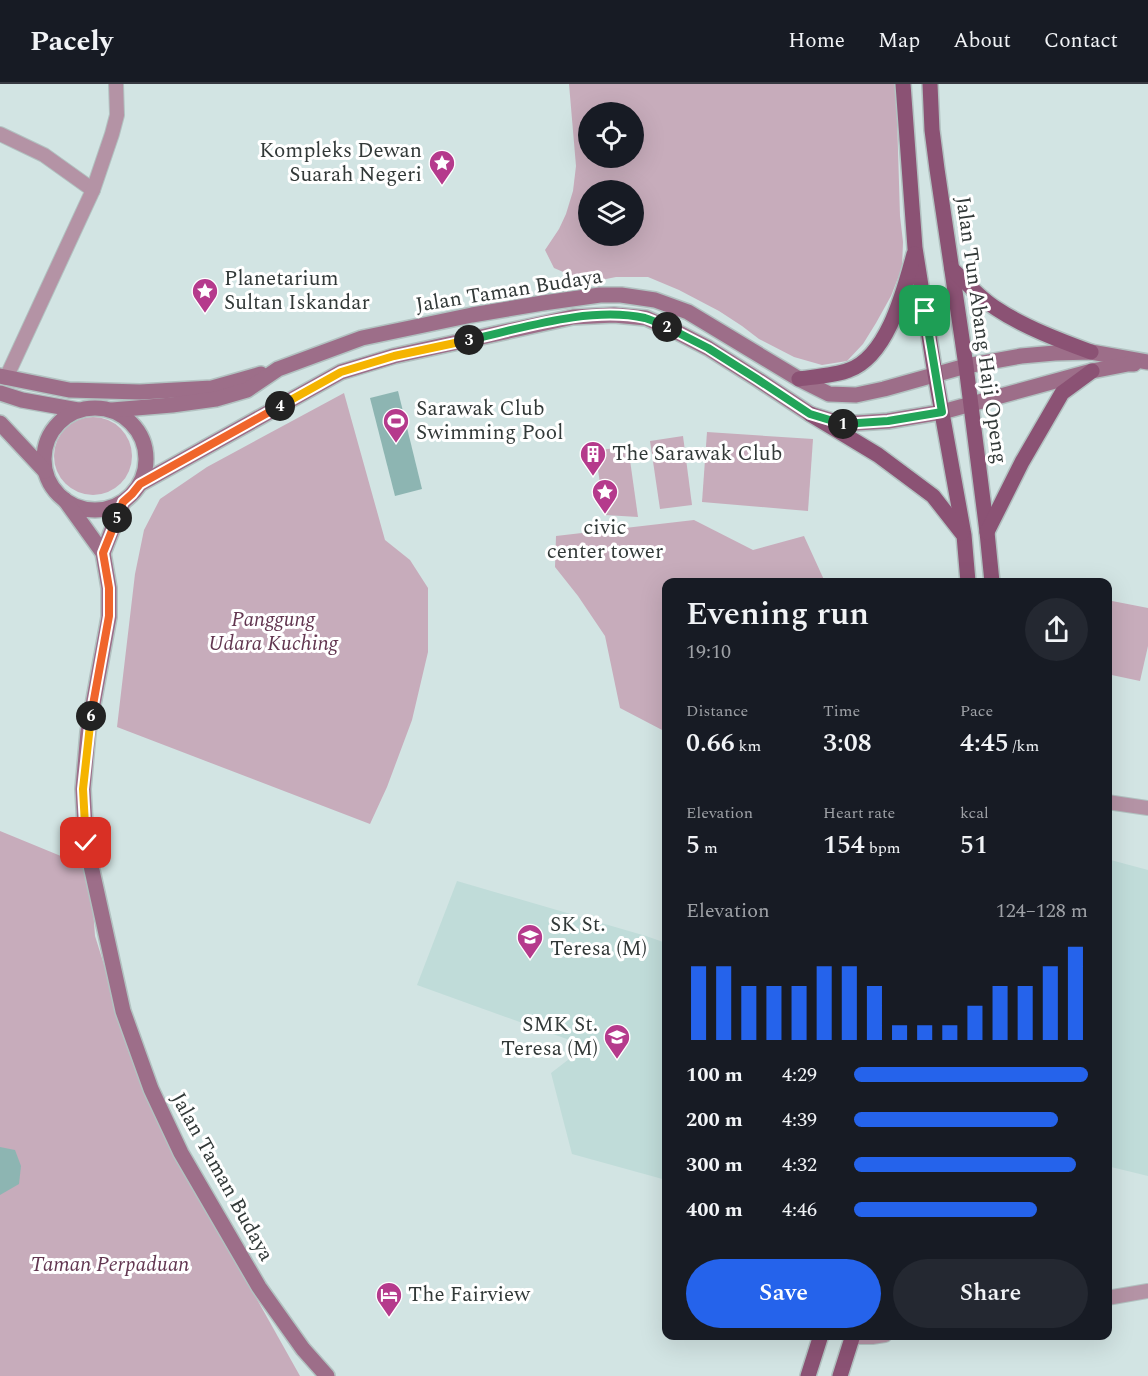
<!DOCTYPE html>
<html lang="en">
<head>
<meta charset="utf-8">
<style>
	:root { --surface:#171b24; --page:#242831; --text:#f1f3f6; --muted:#9ea1a6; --line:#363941; --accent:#2563eb }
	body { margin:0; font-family:Spectral,serif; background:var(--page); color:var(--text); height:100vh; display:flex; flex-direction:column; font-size:22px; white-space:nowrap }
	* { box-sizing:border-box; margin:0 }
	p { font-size:20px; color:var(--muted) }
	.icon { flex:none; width:33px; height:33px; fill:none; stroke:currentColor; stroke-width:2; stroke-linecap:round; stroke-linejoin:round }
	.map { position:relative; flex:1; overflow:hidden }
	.drawer { position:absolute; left:662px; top:494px; width:450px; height:762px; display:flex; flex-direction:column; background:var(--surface); border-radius:12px; box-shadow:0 6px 24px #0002 }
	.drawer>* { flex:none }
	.buttons { position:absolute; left:578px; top:18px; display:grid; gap:12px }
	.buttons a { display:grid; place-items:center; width:66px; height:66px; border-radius:50%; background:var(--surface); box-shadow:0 6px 24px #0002; font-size:30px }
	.pin { position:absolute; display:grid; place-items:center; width:51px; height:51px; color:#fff; margin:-26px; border-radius:12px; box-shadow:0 3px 9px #0006 }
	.km { position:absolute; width:30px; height:30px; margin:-15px; border-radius:50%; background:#222; color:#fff; font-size:16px; line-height:30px; text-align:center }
	.round { display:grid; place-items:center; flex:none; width:63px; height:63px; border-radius:32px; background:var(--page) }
	.overview { display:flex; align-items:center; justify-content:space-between; height:102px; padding:0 24px }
	h1 { font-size:33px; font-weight:600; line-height:45px }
	.metrics { display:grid; grid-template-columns:repeat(3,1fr); gap:9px; height:102px; padding:6px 24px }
	.metrics div { display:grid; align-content:center }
	.metrics b { font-size:26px; font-weight:600 }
	.metrics small { font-size:16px; font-weight:400 }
	.metrics p { font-size:16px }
	.chart { height:168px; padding:12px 24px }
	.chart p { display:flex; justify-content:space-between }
	.chart svg { width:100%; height:108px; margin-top:6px; stroke:var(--accent); stroke-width:6 }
	.cta { display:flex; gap:12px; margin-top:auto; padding:12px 24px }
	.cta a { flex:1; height:69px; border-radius:36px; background:var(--accent); color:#fff; font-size:24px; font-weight:600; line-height:69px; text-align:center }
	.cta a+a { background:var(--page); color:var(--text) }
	ul { padding:0 24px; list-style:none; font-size:20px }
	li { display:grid; grid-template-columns:96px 72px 1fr; align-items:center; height:45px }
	li i { height:15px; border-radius:8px; background:var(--accent) }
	header { display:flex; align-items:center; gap:36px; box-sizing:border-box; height:84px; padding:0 30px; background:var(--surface); border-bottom:2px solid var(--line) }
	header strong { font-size:28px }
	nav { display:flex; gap:33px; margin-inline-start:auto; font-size:21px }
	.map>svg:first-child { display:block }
	.built { fill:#c0dcd9 }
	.green { fill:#c7acbb; fill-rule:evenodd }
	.water { fill:#8db5b2 }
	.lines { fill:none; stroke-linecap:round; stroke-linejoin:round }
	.minor-casing { stroke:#b2c2c1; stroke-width:16 }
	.secondary-casing { stroke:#b2c2c1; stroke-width:18 }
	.primary-casing { stroke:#b2c2c1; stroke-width:18 }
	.minor { stroke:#b493a5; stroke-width:14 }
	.secondary { stroke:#9d6e89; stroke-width:15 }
	.primary { stroke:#8b5274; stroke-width:15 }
	.split-1-casing { stroke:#fff; stroke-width:12 }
	.split-2-casing { stroke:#fff; stroke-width:12 }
	.split-3-casing { stroke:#fff; stroke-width:12 }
	.split-4-casing { stroke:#fff; stroke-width:12 }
	.split-5-casing { stroke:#fff; stroke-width:12 }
	.split-6-casing { stroke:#fff; stroke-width:12 }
	.split-7-casing { stroke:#fff; stroke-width:12 }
	.split-1 { stroke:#22a559; stroke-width:8 }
	.split-2 { stroke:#22a559; stroke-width:8 }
	.split-3 { stroke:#22a559; stroke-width:8 }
	.split-4 { stroke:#f5b400; stroke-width:8 }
	.split-5 { stroke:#f0652b; stroke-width:8 }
	.split-6 { stroke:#f0652b; stroke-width:8 }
	.split-7 { stroke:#f5b400; stroke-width:8 }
	.labels { text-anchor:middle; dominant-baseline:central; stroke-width:6; stroke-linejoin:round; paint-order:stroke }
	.poi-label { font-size:21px; fill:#323938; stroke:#fff; text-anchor:start }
	.street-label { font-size:21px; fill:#323938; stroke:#fff }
	.park-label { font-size:21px; font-style:italic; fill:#623650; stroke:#fff }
</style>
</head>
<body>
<header>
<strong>Pacely</strong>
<nav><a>Home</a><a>Map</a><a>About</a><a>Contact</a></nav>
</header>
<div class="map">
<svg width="1148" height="1292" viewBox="0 0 1148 1292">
	<rect width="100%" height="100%" fill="#d2e4e3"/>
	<g class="built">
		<polygon points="1107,775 1148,786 1148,1092 1107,1082"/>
		<polygon points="457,797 646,852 666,859 666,1096 572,1070 551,989 586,962 417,901"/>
	</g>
	<g class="green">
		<path d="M 569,0 L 896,0 L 900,132 L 903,158 L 902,184 L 891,212 L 876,239 L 863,260 L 847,277 L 822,281 L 794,273 L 759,255 L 742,242 L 719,227 L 679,206 L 648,193 L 616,193 L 596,197 L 575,193 L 554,184 L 545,166 L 559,145 L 566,130 L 573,107 L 576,82 ZM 588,28 L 633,28 L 633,74 L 588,74 ZM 588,106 L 633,106 L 633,152 L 588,152 Z"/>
		<polygon points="344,309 385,456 410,476 428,504 428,568 412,636 387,703 370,740 117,643 135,490 144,446 160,415 207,383"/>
		<circle cx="93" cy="372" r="39"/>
		<polygon points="707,348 813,355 808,427 702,418"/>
		<polygon points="683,352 692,421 660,425 650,357"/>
		<polygon points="628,362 638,433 605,431 595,367"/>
		<polygon points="694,436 753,466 804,452 825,498 666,498 666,648 620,624 605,552 578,512 555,483 556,452"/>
		<polygon points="1107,516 1148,524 1148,562 1140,597 1107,590"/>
		<polygon points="0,747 90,784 95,852 116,919 171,1062 300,1292 0,1292"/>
	</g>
	<g class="water">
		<polygon points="398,307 422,405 395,412 370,314"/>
		<polygon points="0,1063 15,1066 21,1082 19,1100 0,1111"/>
	</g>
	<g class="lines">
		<g class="minor-casing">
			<g id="minor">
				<polyline points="0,50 44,71 93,106"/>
				<polyline points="6,294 93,106 112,50 117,31 116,0"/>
				<polyline points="1107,718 1148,724"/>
				<polyline points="1107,1214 1148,1207"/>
				<polyline points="853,1253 872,1253 885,1251"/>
			</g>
		</g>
		<g class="secondary-casing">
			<g id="secondary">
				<polyline points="0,292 69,306 140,308 212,304 261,290"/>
				<polyline points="0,309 22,316 78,326"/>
				<circle cx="95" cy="375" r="51"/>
				<polyline points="112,326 172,321 216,315 247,306 278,285 362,254 472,231 543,219 600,211 621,211 655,216 688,228 799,295 829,310 856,311 884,305 966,282 1021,272 1055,269 1091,268 1148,278"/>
				<polyline points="0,339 45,387"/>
				<polyline points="140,400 341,288 394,272 573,233 614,231 646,234 675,247 708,264 757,295 810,330 842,340 888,337 942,328 1092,287 1128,280 1134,280"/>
				<polyline points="65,416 103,469 109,504 109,533 88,648 83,705 86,759 123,927 151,1005 181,1069 259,1203 303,1265 327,1292"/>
				<polyline points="103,469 123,418"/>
			</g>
		</g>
		<g class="primary-casing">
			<g id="primary">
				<polyline points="903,0 915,164 935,290 964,451 968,498"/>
				<polyline points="930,0 932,46 937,85 966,282 987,448 992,498"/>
				<path d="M 952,185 C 966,198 980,215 997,225 C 1024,243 1061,257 1091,268"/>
				<path d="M 799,295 C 813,293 837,291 849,286 C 888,272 904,206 914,170"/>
				<polyline points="810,330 878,371 933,412 962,449"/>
				<polyline points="987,448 1022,378 1062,309 1092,287"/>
				<polyline points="808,1292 821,1251"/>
				<polyline points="840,1292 853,1251"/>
			</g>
		</g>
		<use href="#minor" class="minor"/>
		<use href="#secondary" class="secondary"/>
		<use href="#primary" class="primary"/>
	</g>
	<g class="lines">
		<g class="split-1-casing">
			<polyline id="split-1" points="843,340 888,337 942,328 925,227"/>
		</g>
		<g class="split-2-casing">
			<polyline id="split-2" points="667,243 708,264 757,295 810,330 843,340"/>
		</g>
		<g class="split-3-casing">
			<path id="split-3" d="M 469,256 C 523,244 590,222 645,234 C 652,236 660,240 667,243"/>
		</g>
		<g class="split-4-casing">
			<polyline id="split-4" points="280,322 341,288 394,272 469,256"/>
		</g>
		<g class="split-5-casing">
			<polyline id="split-5" points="117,434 123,418 132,410 140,400 280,322"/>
		</g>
		<g class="split-6-casing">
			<polyline id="split-6" points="91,632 109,532 109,504 103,469 117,434"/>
		</g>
		<g class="split-7-casing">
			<polyline id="split-7" points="86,759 83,705 91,632"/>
		</g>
		<use href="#split-1" class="split-1"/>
		<use href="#split-2" class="split-2"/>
		<use href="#split-3" class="split-3"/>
		<use href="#split-4" class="split-4"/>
		<use href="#split-5" class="split-5"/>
		<use href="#split-6" class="split-6"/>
		<use href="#split-7" class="split-7"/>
	</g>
	<defs>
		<g id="sight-pin" transform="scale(1.35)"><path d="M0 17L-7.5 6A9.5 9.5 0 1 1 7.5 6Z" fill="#b53a8c" stroke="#fff"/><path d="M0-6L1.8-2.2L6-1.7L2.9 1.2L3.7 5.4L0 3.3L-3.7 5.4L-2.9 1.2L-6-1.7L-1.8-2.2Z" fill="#fff"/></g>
		<g id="stadium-pin" transform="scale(1.35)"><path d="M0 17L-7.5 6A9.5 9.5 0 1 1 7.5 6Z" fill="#b53a8c" stroke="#fff"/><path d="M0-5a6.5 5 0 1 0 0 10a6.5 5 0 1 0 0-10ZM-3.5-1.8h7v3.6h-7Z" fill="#fff"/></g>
		<g id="building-pin" transform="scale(1.35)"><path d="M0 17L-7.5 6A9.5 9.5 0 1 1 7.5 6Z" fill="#b53a8c" stroke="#fff"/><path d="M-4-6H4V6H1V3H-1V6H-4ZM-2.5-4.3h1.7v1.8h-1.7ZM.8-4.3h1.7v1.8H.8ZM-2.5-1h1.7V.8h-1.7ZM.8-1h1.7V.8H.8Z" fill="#fff"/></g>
		<g id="school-pin" transform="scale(1.35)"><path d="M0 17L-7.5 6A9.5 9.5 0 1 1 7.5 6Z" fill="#b53a8c" stroke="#fff"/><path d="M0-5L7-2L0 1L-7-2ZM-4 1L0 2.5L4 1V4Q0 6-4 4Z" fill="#fff"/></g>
		<g id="hotel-pin" transform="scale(1.35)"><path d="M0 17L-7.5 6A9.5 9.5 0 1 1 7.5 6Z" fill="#b53a8c" stroke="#fff"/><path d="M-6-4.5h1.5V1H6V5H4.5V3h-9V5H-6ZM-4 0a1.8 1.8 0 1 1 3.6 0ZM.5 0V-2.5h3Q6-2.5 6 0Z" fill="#fff"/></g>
	</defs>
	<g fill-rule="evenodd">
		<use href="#sight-pin" x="442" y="79"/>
		<use href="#sight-pin" x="205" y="207"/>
		<use href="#stadium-pin" x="396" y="337"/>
		<use href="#building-pin" x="593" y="370"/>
		<use href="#sight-pin" x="605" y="408"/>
		<use href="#school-pin" x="530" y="853"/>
		<use href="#school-pin" x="617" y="953"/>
		<use href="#hotel-pin" x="389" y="1211"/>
	</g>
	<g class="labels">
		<g class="poi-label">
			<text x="422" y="67" text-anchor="end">Kompleks Dewan<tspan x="422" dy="24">Suarah Negeri</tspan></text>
			<text x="224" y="195">Planetarium<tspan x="224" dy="24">Sultan Iskandar</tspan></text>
			<text x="416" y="325">Sarawak Club<tspan x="416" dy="24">Swimming Pool</tspan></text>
			<text x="612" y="370">The Sarawak Club</text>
			<text x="605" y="444" text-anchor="middle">civic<tspan x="605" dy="24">center tower</tspan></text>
			<text x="550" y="841">SK St.<tspan x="550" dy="24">Teresa (M)</tspan></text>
			<text x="598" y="941" text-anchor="end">SMK St.<tspan x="598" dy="24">Teresa (M)</tspan></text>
			<text x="408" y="1211">The Fairview</text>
		</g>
		<g class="street-label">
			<text transform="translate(509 207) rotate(-9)">Jalan Taman Budaya</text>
			<text transform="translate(981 246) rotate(82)">Jalan Tun Abang Haji Openg</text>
			<text transform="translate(222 1093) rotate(61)">Jalan Taman Budaya</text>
		</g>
		<g class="park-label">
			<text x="273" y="536">Panggung<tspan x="273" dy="24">Udara Kuching</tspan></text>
			<text x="110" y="1181">Taman Perpaduan</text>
		</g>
	</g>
</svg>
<div class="buttons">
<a><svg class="icon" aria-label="locate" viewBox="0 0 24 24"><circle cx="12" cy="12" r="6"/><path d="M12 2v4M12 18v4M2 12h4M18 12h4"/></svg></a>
<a><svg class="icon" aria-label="layers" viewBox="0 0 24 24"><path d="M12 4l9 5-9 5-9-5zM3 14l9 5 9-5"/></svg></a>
</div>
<div class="pin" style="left:925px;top:227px;background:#1e9e55"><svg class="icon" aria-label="arrive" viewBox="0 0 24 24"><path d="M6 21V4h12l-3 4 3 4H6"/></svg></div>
<div class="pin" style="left:86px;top:759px;background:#d93025"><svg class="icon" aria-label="check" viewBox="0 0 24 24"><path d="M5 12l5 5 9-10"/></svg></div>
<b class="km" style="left:843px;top:340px">1</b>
<b class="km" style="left:667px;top:243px">2</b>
<b class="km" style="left:469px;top:256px">3</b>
<b class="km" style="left:280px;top:322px">4</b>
<b class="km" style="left:117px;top:434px">5</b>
<b class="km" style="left:91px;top:632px">6</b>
<section class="drawer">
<div class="overview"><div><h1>Evening run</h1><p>19:10</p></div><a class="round"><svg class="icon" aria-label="share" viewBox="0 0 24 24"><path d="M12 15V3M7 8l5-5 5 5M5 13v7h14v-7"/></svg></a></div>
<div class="metrics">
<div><p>Distance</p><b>0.66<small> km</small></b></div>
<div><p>Time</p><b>3:08</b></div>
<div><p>Pace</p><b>4:45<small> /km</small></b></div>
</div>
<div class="metrics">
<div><p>Elevation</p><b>5<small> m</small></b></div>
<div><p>Heart rate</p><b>154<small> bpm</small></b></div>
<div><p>kcal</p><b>51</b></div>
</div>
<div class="chart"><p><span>Elevation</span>124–128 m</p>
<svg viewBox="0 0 160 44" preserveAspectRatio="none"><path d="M5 44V14M15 44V14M25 44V22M35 44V22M45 44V22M55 44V14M65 44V14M75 44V22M85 44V38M95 44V38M105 44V38M115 44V30M125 44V22M135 44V22M145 44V14M155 44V6"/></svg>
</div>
<ul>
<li><b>100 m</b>4:29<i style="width:100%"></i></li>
<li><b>200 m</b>4:39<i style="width:87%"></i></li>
<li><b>300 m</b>4:32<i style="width:95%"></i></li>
<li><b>400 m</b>4:46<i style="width:78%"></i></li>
</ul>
<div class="cta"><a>Save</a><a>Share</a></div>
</section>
</div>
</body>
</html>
